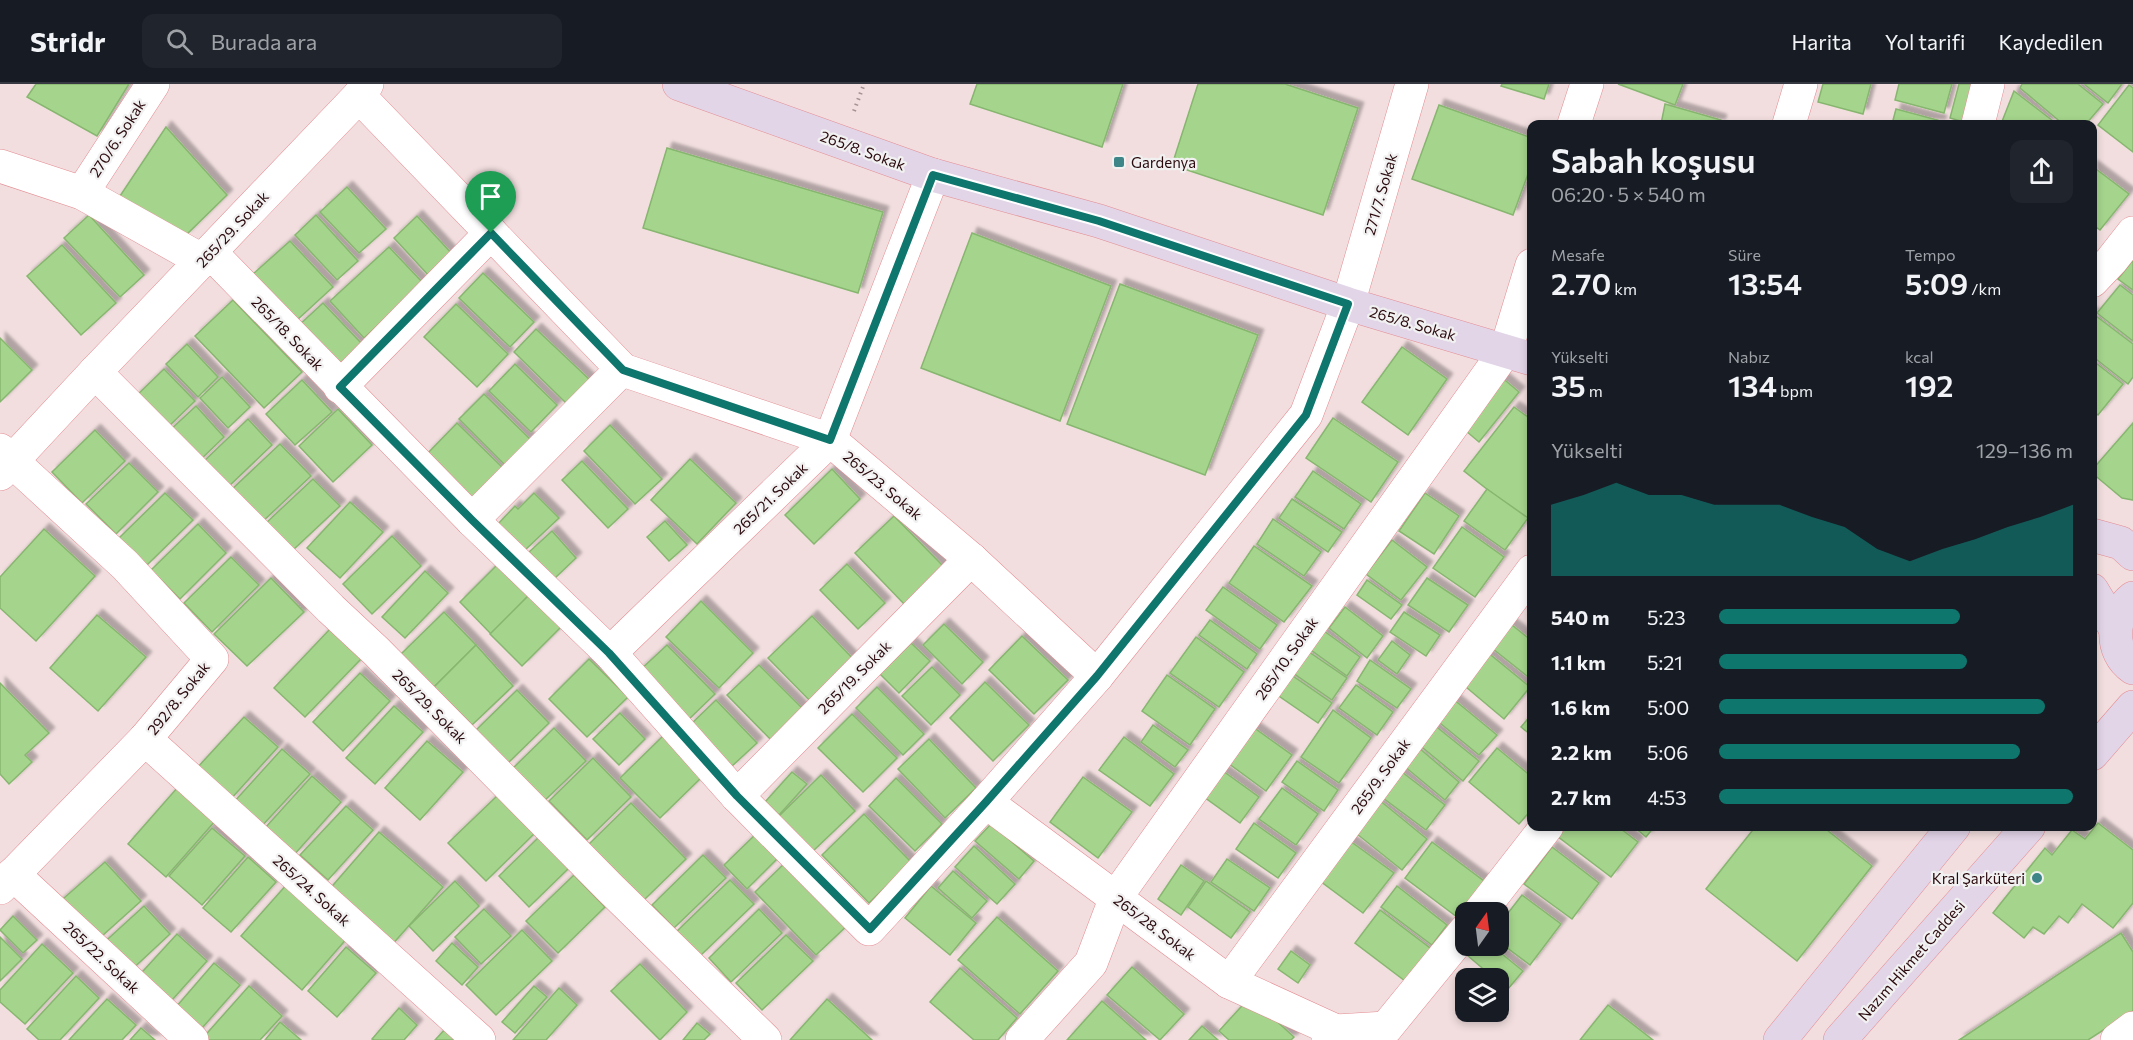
<!DOCTYPE html>
<html lang="tr">
<head>
<meta charset="utf-8">
<style>
	:root { --surface:#171b24; --page:#20242c; --text:#f1f3f6; --muted:#9ea1a6; --line:#363941; --accent:#0f766e }
	body { margin:0; font-family:Commissioner,sans-serif; background:var(--page); color:var(--text); height:100vh; display:flex; flex-direction:column; font-size:22px; white-space:nowrap }
	* { box-sizing:border-box; margin:0 }
	p { font-size:20px; color:var(--muted) }
	.icon { flex:none; width:33px; height:33px; fill:none; stroke:currentColor; stroke-width:2; stroke-linecap:round; stroke-linejoin:round }
	.map { position:relative; flex:1; overflow:hidden }
	.drawer { position:absolute; left:1527px; top:36px; width:570px; height:711px; display:flex; flex-direction:column; background:var(--surface); border-radius:12px; box-shadow:0 3px 9px #0003 }
	.drawer>* { flex:none }
	.needle { width:39px; rotate:14deg }
	.buttons { position:absolute; left:1455px; top:818px; display:grid; gap:12px }
	.buttons a { display:grid; place-items:center; width:54px; height:54px; border-radius:12px; background:var(--surface); box-shadow:0 3px 9px #0003; font-size:30px }
	.pin { position:absolute; display:grid; place-items:center; width:51px; height:51px; color:#fff; margin:-62px -26px; border-radius:50% 50% 50% 0; rotate:-45deg; box-shadow:0 0 6px #0007 }
	.pin .icon { rotate:45deg }
	.round { display:grid; place-items:center; flex:none; width:63px; height:63px; border-radius:12px; background:var(--page) }
	.summary { display:flex; align-items:center; justify-content:space-between; height:102px; padding:0 24px }
	h1 { font-size:33px; font-weight:600; line-height:45px }
	.metrics { display:grid; grid-template-columns:repeat(3,1fr); gap:9px; height:102px; padding:6px 24px }
	.metrics div { display:grid; align-content:center }
	.metrics b { font-size:30px; font-weight:600 }
	.metrics small { font-size:16px; font-weight:400 }
	.metrics p { font-size:16px }
	.chart { height:168px; padding:12px 24px }
	.chart p { display:flex; justify-content:space-between }
	.chart svg { width:100%; height:108px; margin-top:6px; fill:var(--accent); opacity:.7 }
	ul { padding:0 24px; list-style:none; font-size:20px }
	li { display:grid; grid-template-columns:96px 72px 1fr; align-items:center; height:45px }
	li i { height:15px; border-radius:8px; background:var(--accent) }
	header { display:flex; align-items:center; gap:36px; box-sizing:border-box; height:84px; padding:0 30px; background:var(--surface); border-bottom:2px solid var(--line) }
	header strong { font-size:28px }
	nav { display:flex; gap:33px; margin-inline-start:auto; font-size:21px }
	.search { width:420px; height:54px; background:var(--page); display:flex; align-items:center; gap:15px; box-sizing:border-box; padding:0 21px; border-radius:12px; color:var(--muted); font-size:22px }
	.map>svg:first-child { display:block }
	.building { fill:#a5d58c; stroke:#87b66f; stroke-width:1.5; filter:url(#shadow) }
	.lines { fill:none; stroke-linecap:round; stroke-linejoin:round }
	.street-casing { stroke:#e58c92; stroke-width:34 }
	.secondary-casing { stroke:#e58c92; stroke-width:34 }
	.path { stroke:#a89092; stroke-width:4; stroke-dasharray:1.5 4.5; stroke-linecap:butt }
	.street { stroke:#fff; stroke-width:33 }
	.secondary { stroke:#e2d5e8; stroke-width:33 }
	.route-casing { stroke:#fff; stroke-width:12 }
	.route { stroke:#0f766e; stroke-width:8 }
	.poi-dot { fill:#3d8586; stroke:#f1f1f1; stroke-width:2 }
	.labels { text-anchor:middle; dominant-baseline:central; stroke-width:4.5; stroke-linejoin:round; paint-order:stroke }
	.street-label { font-size:15px; fill:#2b0a0e; stroke:#f1f1f1 }
	.poi-label { font-size:15px; fill:#2b0a0e; stroke:#f1f1f1; text-anchor:start }
</style>
</head>
<body>
<header>
<strong>Stridr</strong>
<div class="search"><svg class="icon" aria-label="search" viewBox="0 0 24 24"><circle cx="10" cy="10" r="6"/><path d="M15 15l6 6"/></svg>Burada ara</div>
<nav><a>Harita</a><a>Yol tarifi</a><a>Kaydedilen</a></nav>
</header>
<div class="map">
<svg width="2133" height="956" viewBox="0 0 2133 956">
	<defs>
		<filter id="shadow"><feDropShadow dx="5.5" dy="-5.5" stdDeviation="1.5" flood-color="#0004"/></filter>
	</defs>
	<rect width="100%" height="100%" fill="#f2dedf"/>
	<g class="building">
		<polygon points="36,0 129,0 97,52 27,13"/>
		<polygon points="977,0 1123,0 1102,63 970,20"/>
		<polygon points="1198,0 1285,0 1358,24 1323,131 1172,81"/>
		<polygon points="1502,0 1549,0 1544,15 1501,2"/>
		<polygon points="1618,0 1683,0 1675,21"/>
		<polygon points="1823,0 1871,0 1863,30 1818,18"/>
		<polygon points="1899,0 1952,0 1944,29 1895,16"/>
		<polygon points="1959,0 1978,0 1967,39 1950,34"/>
		<polygon points="2022,0 2078,0 2103,20 2086,40 2063,40 2020,4"/>
		<polygon points="2084,0 2122,0 2108,19"/>
		<polygon points="2129,1 2133,4 2133,68 2098,41"/>
		<polygon points="2014,7 2057,40 2001,40"/>
		<polygon points="1665,20 1721,36 1720,40 1661,40"/>
		<polygon points="1439,21 1532,54 1532,79 1513,131 1412,95"/>
		<polygon points="1896,25 1941,37 1940,40 1892,40"/>
		<polygon points="166,43 227,111 185,152 116,118"/>
		<polygon points="667,64 883,128 858,209 643,144"/>
		<polygon points="2092,82 2129,110 2100,146 2092,140"/>
		<polygon points="347,103 386,145 359,169 320,128"/>
		<polygon points="89,131 144,191 120,213 64,154"/>
		<polygon points="316,131 358,177 337,196 295,151"/>
		<polygon points="417,132 454,172 430,193 394,154"/>
		<polygon points="972,149 1111,202 1060,337 921,284"/>
		<polygon points="290,157 333,203 296,237 253,190"/>
		<polygon points="62,161 116,219 81,251 27,192"/>
		<polygon points="389,163 424,200 364,254 330,217"/>
		<polygon points="2133,176 2133,206 2118,195"/>
		<polygon points="483,189 534,238 510,263 459,214"/>
		<polygon points="1120,200 1258,251 1205,391 1067,340"/>
		<polygon points="2120,201 2133,211 2133,257 2097,229"/>
		<polygon points="233,216 302,288 264,324 195,252"/>
		<polygon points="323,219 363,261 336,286 297,243"/>
		<polygon points="456,220 508,270 477,303 424,253"/>
		<polygon points="2092,229 2133,260 2133,293 2128,300 2092,272"/>
		<polygon points="536,245 590,296 567,320 514,268"/>
		<polygon points="0,254 32,286 0,318"/>
		<polygon points="187,260 218,293 198,313 166,280"/>
		<polygon points="1402,263 1447,295 1408,351 1362,318"/>
		<polygon points="2092,276 2123,300 2098,331 2092,326"/>
		<polygon points="515,280 557,321 531,348 489,307"/>
		<polygon points="164,285 195,317 166,345 135,313"/>
		<polygon points="1493,286 1519,308 1479,358 1453,336"/>
		<polygon points="222,293 250,323 228,344 200,314"/>
		<polygon points="302,296 332,328 295,361 266,330"/>
		<polygon points="484,310 530,355 505,381 459,335"/>
		<polygon points="196,322 224,353 197,379 168,348"/>
		<polygon points="1514,323 1532,336 1532,427 1525,435 1464,387"/>
		<polygon points="338,325 372,361 333,398 299,362"/>
		<polygon points="1333,334 1398,378 1371,418 1306,374"/>
		<polygon points="248,335 272,361 226,405 201,380"/>
		<polygon points="457,339 503,384 472,415 426,371"/>
		<polygon points="2133,339 2133,416 2122,414 2092,389 2092,386"/>
		<polygon points="610,341 662,395 635,420 584,367"/>
		<polygon points="95,346 125,377 82,419 52,388"/>
		<polygon points="280,360 311,392 260,440 229,408"/>
		<polygon points="690,375 736,419 697,460 651,416"/>
		<polygon points="582,377 628,425 608,444 562,396"/>
		<polygon points="129,379 158,408 116,450 86,420"/>
		<polygon points="832,385 860,415 814,460 785,431"/>
		<polygon points="1313,387 1361,420 1344,445 1295,413"/>
		<polygon points="313,395 340,422 292,467 266,439"/>
		<polygon points="1487,405 1528,434 1505,466 1464,437"/>
		<polygon points="165,409 193,436 147,481 119,454"/>
		<polygon points="534,409 559,434 524,467 497,441 515,422 518,425"/>
		<polygon points="1425,409 1459,432 1434,470 1399,447"/>
		<polygon points="1292,415 1342,448 1328,468 1279,434"/>
		<polygon points="350,418 383,448 340,494 307,464"/>
		<polygon points="894,432 944,483 905,521 855,469"/>
		<polygon points="1273,435 1321,468 1304,492 1257,460"/>
		<polygon points="665,437 687,461 669,477 647,453"/>
		<polygon points="198,440 226,469 180,515 151,486"/>
		<polygon points="1462,443 1504,473 1475,513 1433,484"/>
		<polygon points="44,445 95,492 36,557 0,524 0,493"/>
		<polygon points="552,447 576,474 554,495 529,468"/>
		<polygon points="392,452 421,482 372,530 343,500"/>
		<polygon points="1392,456 1427,483 1401,516 1366,490"/>
		<polygon points="1254,462 1312,502 1284,538 1229,499"/>
		<polygon points="231,473 259,501 212,548 184,519"/>
		<polygon points="500,478 531,509 491,550 460,518"/>
		<polygon points="847,480 885,519 858,545 820,506"/>
		<polygon points="425,487 448,509 405,554 382,533"/>
		<polygon points="271,494 304,528 247,582 214,550"/>
		<polygon points="1427,494 1468,521 1449,548 1408,521"/>
		<polygon points="1367,496 1402,521 1391,535 1357,511"/>
		<polygon points="1223,503 1277,541 1260,565 1206,526"/>
		<polygon points="531,509 563,541 522,582 490,550"/>
		<polygon points="701,517 753,569 719,604 666,553"/>
		<polygon points="1345,523 1383,552 1367,574 1329,544"/>
		<polygon points="444,528 476,561 434,603 401,570"/>
		<polygon points="1404,528 1440,551 1426,572 1390,548"/>
		<polygon points="97,531 146,573 98,627 50,584"/>
		<polygon points="812,532 858,580 815,622 768,574"/>
		<polygon points="1210,536 1257,570 1247,585 1199,551"/>
		<polygon points="1507,537 1532,557 1532,596 1488,561"/>
		<polygon points="944,540 983,578 962,600 923,561"/>
		<polygon points="330,545 361,575 305,633 274,604"/>
		<polygon points="1324,547 1360,573 1347,592 1311,566"/>
		<polygon points="1022,552 1068,596 1034,630 989,586"/>
		<polygon points="1196,553 1244,588 1219,623 1170,589"/>
		<polygon points="1392,557 1410,571 1397,590 1378,576"/>
		<polygon points="911,559 930,577 899,609 880,590"/>
		<polygon points="476,561 513,602 472,641 434,603"/>
		<polygon points="667,561 715,610 686,638 638,588"/>
		<polygon points="1486,567 1530,603 1504,635 1460,598"/>
		<polygon points="1309,568 1347,594 1332,616 1293,589"/>
		<polygon points="589,575 628,613 587,653 549,615"/>
		<polygon points="1370,576 1411,605 1397,624 1357,597"/>
		<polygon points="759,581 805,627 773,658 727,611"/>
		<polygon points="932,583 960,611 931,641 902,612"/>
		<polygon points="1287,588 1332,619 1318,639 1273,608"/>
		<polygon points="360,589 390,617 343,667 313,638"/>
		<polygon points="1167,591 1215,625 1190,661 1142,627"/>
		<polygon points="985,598 1029,641 993,677 950,634"/>
		<polygon points="0,599 49,649 25,671 32,678 9,700 0,690"/>
		<polygon points="1356,601 1393,628 1377,651 1339,624"/>
		<polygon points="877,603 924,650 903,671 856,624"/>
		<polygon points="517,606 549,639 506,681 474,648"/>
		<polygon points="1452,614 1497,651 1479,671 1435,635"/>
		<polygon points="716,616 757,659 731,683 690,641"/>
		<polygon points="394,622 423,648 375,700 346,674"/>
		<polygon points="1333,626 1371,654 1339,699 1301,673"/>
		<polygon points="620,629 645,655 619,681 593,655"/>
		<polygon points="852,630 897,674 863,708 818,664"/>
		<polygon points="1532,630 1532,652 1521,643"/>
		<polygon points="244,633 278,663 230,716 196,685"/>
		<polygon points="1433,640 1479,677 1463,697 1417,659"/>
		<polygon points="1153,641 1188,666 1175,683 1141,658"/>
		<polygon points="1253,643 1292,671 1266,707 1228,679"/>
		<polygon points="554,644 586,677 542,719 511,686"/>
		<polygon points="663,652 703,692 660,734 620,694"/>
		<polygon points="1124,653 1174,690 1150,722 1099,686"/>
		<polygon points="929,655 976,704 945,734 898,685"/>
		<polygon points="427,657 463,688 420,736 385,704"/>
		<polygon points="1419,664 1459,698 1445,716 1404,682"/>
		<polygon points="1497,664 1532,693 1532,725 1519,740 1469,698"/>
		<polygon points="282,665 310,690 260,744 233,719"/>
		<polygon points="593,674 631,713 587,756 549,717"/>
		<polygon points="1297,677 1338,706 1324,727 1282,698"/>
		<polygon points="1398,685 1445,721 1426,746 1379,711"/>
		<polygon points="1223,687 1259,713 1240,739 1204,713"/>
		<polygon points="792,688 807,700 779,731 765,718"/>
		<polygon points="821,691 855,727 811,769 777,734"/>
		<polygon points="312,692 341,718 294,771 265,744"/>
		<polygon points="1083,693 1132,728 1098,774 1050,738"/>
		<polygon points="896,694 942,740 915,767 869,722"/>
		<polygon points="178,703 216,736 166,793 128,760"/>
		<polygon points="1282,704 1318,730 1296,761 1259,735"/>
		<polygon points="498,711 535,749 486,797 448,759"/>
		<polygon points="1378,715 1427,755 1402,786 1352,746"/>
		<polygon points="631,719 686,775 644,816 589,760"/>
		<polygon points="346,722 373,746 328,796 300,771"/>
		<polygon points="864,730 911,778 869,819 822,771"/>
		<polygon points="1254,739 1296,769 1278,794 1236,765"/>
		<polygon points="2098,739 2133,766 2133,819 2113,844 2082,820 2068,839 2059,832 2044,850 2033,843 2024,854 1993,829 2045,764 2052,771 2072,746 2085,755"/>
		<polygon points="991,740 1034,777 1019,795 975,757"/>
		<polygon points="1564,742 1617,742 1638,758 1611,793 1557,752"/>
		<polygon points="1633,742 1655,742 1646,753"/>
		<polygon points="1756,742 1822,742 1872,782 1797,877 1706,805"/>
		<polygon points="212,744 245,772 202,821 169,792"/>
		<polygon points="379,748 443,803 391,862 328,807"/>
		<polygon points="758,748 781,771 747,805 724,781"/>
		<polygon points="539,753 569,784 529,823 499,792"/>
		<polygon points="1346,754 1394,789 1363,829 1316,794"/>
		<polygon points="1432,758 1484,797 1457,833 1405,794"/>
		<polygon points="974,762 1015,800 997,820 955,783"/>
		<polygon points="1552,763 1599,799 1572,835 1524,800"/>
		<polygon points="703,771 726,794 674,844 652,821"/>
		<polygon points="248,773 276,798 231,848 203,824"/>
		<polygon points="789,775 851,838 816,871 755,808"/>
		<polygon points="1227,775 1270,804 1254,827 1211,798"/>
		<polygon points="105,778 141,817 92,861 56,821"/>
		<polygon points="1181,781 1204,797 1181,831 1158,815"/>
		<polygon points="953,787 987,817 972,834 938,804"/>
		<polygon points="574,791 605,823 558,869 526,837"/>
		<polygon points="730,796 754,820 700,872 676,848"/>
		<polygon points="455,797 479,822 433,867 409,842"/>
		<polygon points="1206,797 1250,828 1231,854 1188,823"/>
		<polygon points="288,799 349,852 302,906 241,852"/>
		<polygon points="931,802 976,839 950,871 905,834"/>
		<polygon points="1397,802 1447,841 1432,861 1381,823"/>
		<polygon points="1522,811 1561,840 1530,881 1498,857 1498,842"/>
		<polygon points="144,822 170,850 125,892 98,864"/>
		<polygon points="484,825 511,852 481,880 455,853"/>
		<polygon points="759,825 782,849 731,898 709,874"/>
		<polygon points="1380,826 1434,867 1409,900 1355,859"/>
		<polygon points="13,832 37,856 23,869 0,846"/>
		<polygon points="997,833 1058,887 1020,930 958,876"/>
		<polygon points="522,846 552,877 496,931 466,901"/>
		<polygon points="2121,849 2133,868 2133,927 2088,956 1959,956"/>
		<polygon points="177,850 207,877 164,925 133,898"/>
		<polygon points="786,851 813,877 762,926 736,899"/>
		<polygon points="0,853 22,875 0,897"/>
		<polygon points="452,859 478,883 462,901 436,877"/>
		<polygon points="42,860 73,889 25,940 0,918 0,906"/>
		<polygon points="1477,861 1491,861 1523,887 1508,905 1498,898 1498,894 1494,894 1468,872"/>
		<polygon points="346,863 376,889 337,933 308,907"/>
		<polygon points="1291,867 1310,881 1298,899 1278,885"/>
		<polygon points="214,879 240,901 195,952 170,930"/>
		<polygon points="640,880 687,928 660,956 611,907"/>
		<polygon points="1132,883 1184,930 1160,956 1107,911"/>
		<polygon points="960,884 1017,934 998,956 974,956 930,918"/>
		<polygon points="76,892 99,914 60,956 39,956 27,945"/>
		<polygon points="249,902 282,932 260,956 201,956"/>
		<polygon points="534,902 547,913 515,949 502,938"/>
		<polygon points="559,904 577,921 546,956 513,956"/>
		<polygon points="1250,913 1294,953 1291,956 1229,956 1219,947"/>
		<polygon points="107,915 136,941 122,956 69,956"/>
		<polygon points="827,915 872,956 790,956"/>
		<polygon points="1102,917 1146,956 1067,956"/>
		<polygon points="1608,921 1653,956 1580,956"/>
		<polygon points="399,924 417,941 404,956 374,956 372,955"/>
		<polygon points="280,938 301,956 265,956"/>
		<polygon points="697,939 710,950 704,956 683,956"/>
		<polygon points="448,942 463,956 435,956"/>
		<polygon points="1202,942 1218,956 1189,956"/>
		<polygon points="141,944 155,956 130,956"/>
	</g>
	<g class="lines">
		<g class="street-casing">
			<g id="street">
				<polyline points="359,12 623,286 830,356 971,475 1097,592"/>
				<polyline points="1574,40 1587,0"/>
				<polyline points="1789,40 1801,0"/>
				<polyline points="1978,40 1988,0"/>
				<polyline points="0,82 82,109 203,177"/>
				<polyline points="82,109 153,0"/>
				<polyline points="210,168 472,436 610,569 737,712 869,845 986,718 1097,592 1306,331 1348,220 1412,0"/>
				<polyline points="2092,197 2111,177 2133,149"/>
				<polyline points="95,288 331,525 376,567 610,804 765,956"/>
				<polyline points="340,303 491,149"/>
				<polyline points="0,366 125,481 212,575 145,655 0,804"/>
				<polyline points="0,390 95,288 359,12 367,0"/>
				<polyline points="472,436 622,285"/>
				<polyline points="610,569 830,356 933,91"/>
				<polyline points="145,655 479,956"/>
				<polyline points="737,712 971,475"/>
				<polyline points="986,718 1229,898 1336,947"/>
				<polyline points="13,790 192,956"/>
				<polyline points="1480,828 1547,742"/>
				<polyline points="1229,898 1532,487"/>
				<polyline points="1022,956 1091,879 1116,813 1506,266 1532,181"/>
				<polyline points="1328,956 1336,947 1386,944 1466,846"/>
				<polyline points="2117,956 2133,944"/>
			</g>
		</g>
		<g class="secondary-casing">
			<g id="secondary">
				<polyline points="679,0 933,91 1099,137 1348,220 1532,275"/>
				<polyline points="2092,451 2121,459 2133,470"/>
				<polyline points="2092,506 2115,544"/>
				<path d="M 2133,514 C 2111,531 2109,568 2133,584"/>
				<polyline points="2092,670 2133,623"/>
				<polyline points="1780,956 1954,742"/>
				<polyline points="1840,956 2029,742"/>
			</g>
		</g>
		<polyline class="path" points="854,27 864,0"/>
		<use href="#street" class="street"/>
		<use href="#secondary" class="secondary"/>
	</g>
	<g class="lines">
		<g class="route-casing">
			<polygon id="route" points="933,91 1099,137 1348,220 1306,331 1097,592 986,718 870,845 737,712 609,569 472,436 340,303 491,149 623,286 830,356"/>
		</g>
		<use href="#route" class="route"/>
	</g>
	<g class="poi-dot">
		<rect x="1113" y="72" width="12" height="12" rx="3"/>
		<circle cx="2037" cy="794" r="6"/>
	</g>
	<g class="labels">
		<g class="street-label">
			<text transform="translate(117 54) rotate(-57)">270/6. Sokak</text>
			<text transform="translate(863 66) rotate(20)">265/8. Sokak</text>
			<text transform="translate(1380 110) rotate(-74)">271/7. Sokak</text>
			<text transform="translate(232 145) rotate(-47)">265/29. Sokak</text>
			<text transform="translate(1413 239) rotate(16)">265/8. Sokak</text>
			<text transform="translate(288 249) rotate(46)">265/18. Sokak</text>
			<text transform="translate(883 401) rotate(40)">265/23. Sokak</text>
			<text transform="translate(770 414) rotate(-44)">265/21. Sokak</text>
			<text transform="translate(1286 574) rotate(-55)">265/10. Sokak</text>
			<text transform="translate(854 593) rotate(-45)">265/19. Sokak</text>
			<text transform="translate(178 614) rotate(-51)">292/8. Sokak</text>
			<text transform="translate(430 622) rotate(45)">265/29. Sokak</text>
			<text transform="translate(1380 692) rotate(-54)">265/9. Sokak</text>
			<text transform="translate(312 806) rotate(42)">265/24. Sokak</text>
			<text transform="translate(1155 843) rotate(37)">265/28. Sokak</text>
			<text transform="translate(102 873) rotate(43)">265/22. Sokak</text>
			<text transform="translate(1911 876) rotate(-49)">Nazım Hikmet Caddesi</text>
		</g>
		<g class="poi-label">
			<text x="1131" y="78">Gardenya</text>
			<text x="2025" y="794" text-anchor="end">Kral Şarküteri</text>
		</g>
	</g>
</svg>
<div class="buttons">
<a><svg class="needle" viewBox="-14 -14 28 28"><path d="M0-13l5 13h-10z" fill="#e53935"/><path d="M0 13l5-13h-10z" fill="#9ea1a6"/></svg></a>
<a><svg class="icon" aria-label="layers" viewBox="0 0 24 24"><path d="M12 4l9 5-9 5-9-5zM3 14l9 5 9-5"/></svg></a>
</div>
<div class="pin" style="left:491px;top:149px;background:#1e9e55"><svg class="icon" aria-label="arrive" viewBox="0 0 24 24"><path d="M6 21V4h12l-3 4 3 4H6"/></svg></div>
<section class="drawer">
<div class="summary"><div><h1>Sabah koşusu</h1><p>06:20 · 5 × 540 m</p></div><a class="round"><svg class="icon" aria-label="share" viewBox="0 0 24 24"><path d="M12 15V3M7 8l5-5 5 5M5 13v7h14v-7"/></svg></a></div>
<div class="metrics">
<div><p>Mesafe</p><b>2.70<small> km</small></b></div>
<div><p>Süre</p><b>13:54</b></div>
<div><p>Tempo</p><b>5:09<small> /km</small></b></div>
</div>
<div class="metrics">
<div><p>Yükselti</p><b>35<small> m</small></b></div>
<div><p>Nabız</p><b>134<small> bpm</small></b></div>
<div><p>kcal</p><b>192</b></div>
</div>
<div class="chart"><p><span>Yükselti</span>129–136 m</p>
<svg viewBox="0 0 160 44" preserveAspectRatio="none"><path d="M0 44V15L10 11L20 6L30 11L40 11L50 15L60 15L70 15L80 20L90 24L100 33L110 38L120 33L130 29L140 24L150 20L160 15V44z"/></svg>
</div>
<ul>
<li><b>540 m</b>5:23<i style="width:68%"></i></li>
<li><b>1.1 km</b>5:21<i style="width:70%"></i></li>
<li><b>1.6 km</b>5:00<i style="width:92%"></i></li>
<li><b>2.2 km</b>5:06<i style="width:85%"></i></li>
<li><b>2.7 km</b>4:53<i style="width:100%"></i></li>
</ul>
</section>
</div>
</body>
</html>
